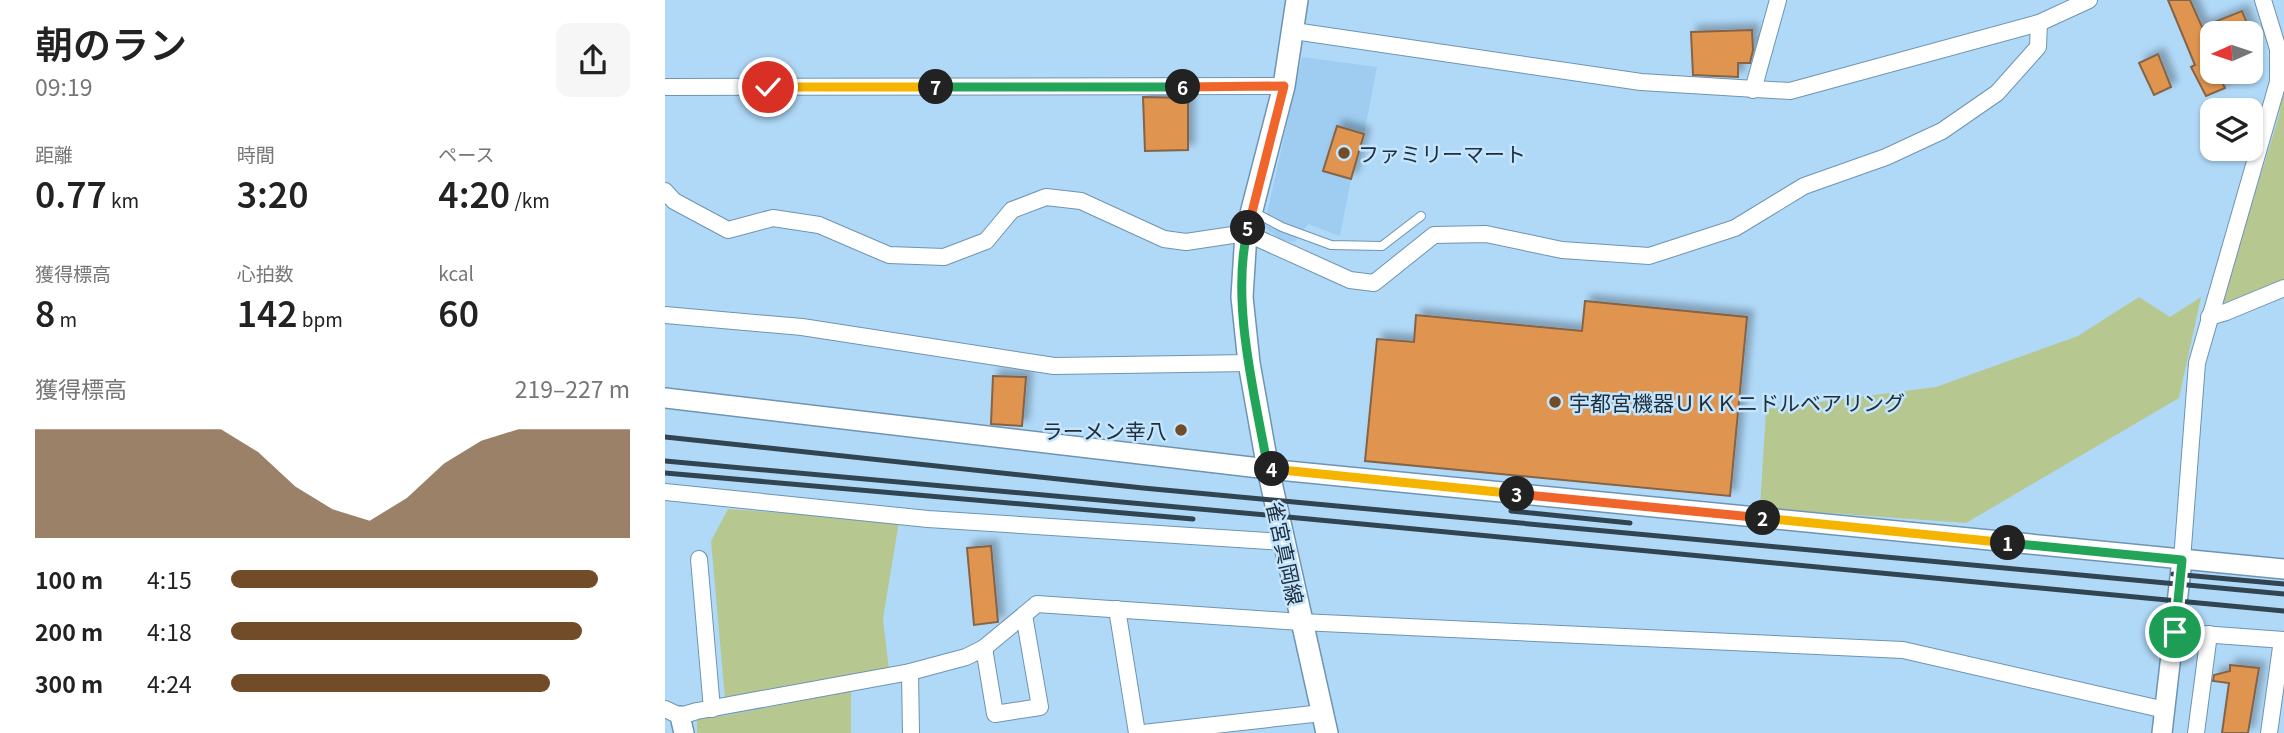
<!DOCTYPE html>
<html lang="ja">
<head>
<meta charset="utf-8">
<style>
	:root { --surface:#fff; --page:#f6f6f6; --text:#222; --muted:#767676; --accent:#724c29 }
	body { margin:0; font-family:Georgia,"Noto Sans JP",serif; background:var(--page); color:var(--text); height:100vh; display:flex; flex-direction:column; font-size:26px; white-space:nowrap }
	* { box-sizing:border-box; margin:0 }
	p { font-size:23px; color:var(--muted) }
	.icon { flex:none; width:38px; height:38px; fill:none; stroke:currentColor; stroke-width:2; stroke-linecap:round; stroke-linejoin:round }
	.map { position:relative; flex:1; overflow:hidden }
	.drawer { display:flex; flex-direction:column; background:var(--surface); width:665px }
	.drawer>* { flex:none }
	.needle { width:46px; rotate:267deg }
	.tools { position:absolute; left:1535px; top:21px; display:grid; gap:14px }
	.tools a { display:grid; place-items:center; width:63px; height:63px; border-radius:14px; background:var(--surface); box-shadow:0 2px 5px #0004; font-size:35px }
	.pin { position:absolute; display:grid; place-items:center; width:60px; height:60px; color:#fff; margin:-30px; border:4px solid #fff; border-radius:50%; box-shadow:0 2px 7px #0007 }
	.km { position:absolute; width:35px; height:35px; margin:-18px; border-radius:50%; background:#222; color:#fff; font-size:19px; line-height:35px; text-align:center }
	.round { display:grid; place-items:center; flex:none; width:74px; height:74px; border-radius:14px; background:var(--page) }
	.overview { display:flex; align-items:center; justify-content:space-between; height:119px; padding:0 35px }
	h1 { font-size:38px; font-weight:600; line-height:52px }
	.figures { display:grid; grid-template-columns:repeat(3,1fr); gap:10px; height:119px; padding:7px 35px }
	.figures div { display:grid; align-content:center }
	.figures b { font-size:35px; font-weight:600 }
	.figures small { font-size:19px; font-weight:400 }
	.figures p { font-size:19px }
	.chart { height:196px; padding:14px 35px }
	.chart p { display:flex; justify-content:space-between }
	.chart svg { width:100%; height:126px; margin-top:7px; fill:var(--accent); opacity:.7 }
	ul { padding:0 35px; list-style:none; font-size:23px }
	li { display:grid; grid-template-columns:112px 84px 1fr; align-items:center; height:52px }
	li i { height:18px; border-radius:9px; background:var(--accent) }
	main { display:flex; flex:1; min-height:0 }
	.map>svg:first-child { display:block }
	.built { fill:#9ecdf1 }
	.green { fill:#b6c790 }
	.building { fill:#df9550; stroke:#856346; stroke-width:2; filter:url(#shadow) }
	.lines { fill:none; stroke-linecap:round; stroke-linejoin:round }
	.service-casing { stroke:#6e94b1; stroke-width:10 }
	.minor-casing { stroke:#6e94b1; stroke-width:18 }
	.tertiary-casing { stroke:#6e94b1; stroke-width:22 }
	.secondary-casing { stroke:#6e94b1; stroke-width:24 }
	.service { stroke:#fff; stroke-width:8 }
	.minor { stroke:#fff; stroke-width:16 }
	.tertiary { stroke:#fff; stroke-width:19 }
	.secondary { stroke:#fff; stroke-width:21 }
	.rail { stroke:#314452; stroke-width:5 }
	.split-1-casing { stroke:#fff; stroke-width:14 }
	.split-2-casing { stroke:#fff; stroke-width:14 }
	.split-3-casing { stroke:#fff; stroke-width:14 }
	.split-4-casing { stroke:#fff; stroke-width:14 }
	.split-5-casing { stroke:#fff; stroke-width:14 }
	.split-6-casing { stroke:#fff; stroke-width:14 }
	.split-7-casing { stroke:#fff; stroke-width:14 }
	.split-8-casing { stroke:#fff; stroke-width:14 }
	.split-1 { stroke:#22a559; stroke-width:9 }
	.split-2 { stroke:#f5b400; stroke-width:9 }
	.split-3 { stroke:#f0652b; stroke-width:9 }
	.split-4 { stroke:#f5b400; stroke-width:9 }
	.split-5 { stroke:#22a559; stroke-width:9 }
	.split-6 { stroke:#f0652b; stroke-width:9 }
	.split-7 { stroke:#22a559; stroke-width:9 }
	.split-8 { stroke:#f5b400; stroke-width:9 }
	.poi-dot { fill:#724c29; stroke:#c4e5fe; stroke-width:2.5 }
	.labels { text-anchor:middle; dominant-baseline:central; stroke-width:5; stroke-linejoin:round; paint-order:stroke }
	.poi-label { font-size:21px; fill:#202f3b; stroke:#c4e5fe; text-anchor:start }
	.street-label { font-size:21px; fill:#202f3b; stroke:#c4e5fe }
</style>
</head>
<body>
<main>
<section class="drawer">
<div class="overview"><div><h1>朝のラン</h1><p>09:19</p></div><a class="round"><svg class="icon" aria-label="share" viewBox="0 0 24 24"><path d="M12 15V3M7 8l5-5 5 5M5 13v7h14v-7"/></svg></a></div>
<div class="figures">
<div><p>距離</p><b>0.77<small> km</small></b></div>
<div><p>時間</p><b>3:20</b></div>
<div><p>ペース</p><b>4:20<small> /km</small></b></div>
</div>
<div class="figures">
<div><p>獲得標高</p><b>8<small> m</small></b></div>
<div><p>心拍数</p><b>142<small> bpm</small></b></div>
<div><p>kcal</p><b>60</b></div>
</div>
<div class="chart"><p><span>獲得標高</span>219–227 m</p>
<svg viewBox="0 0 160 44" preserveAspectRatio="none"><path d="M0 44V6L10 6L20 6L30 6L40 6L50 6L60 14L70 26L80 34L90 38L100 30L110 18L120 10L130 6L140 6L150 6L160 6V44z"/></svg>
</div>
<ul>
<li><b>100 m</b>4:15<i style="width:92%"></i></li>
<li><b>200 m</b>4:18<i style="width:88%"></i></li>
<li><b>300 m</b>4:24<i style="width:80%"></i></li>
</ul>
</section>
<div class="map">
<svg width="1619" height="733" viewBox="0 0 1619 733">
	<defs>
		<filter id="shadow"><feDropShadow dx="6" dy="-6" stdDeviation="3.5" flood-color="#0004"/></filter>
	</defs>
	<rect width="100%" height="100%" fill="#b0d9f8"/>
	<polygon class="built" points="637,57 712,67 699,134 686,179 675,236 643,224 630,242 616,240 599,227"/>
	<g class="green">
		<polygon points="1619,85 1619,280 1556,304 1614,116"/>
		<polygon points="1474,297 1505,317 1536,297 1514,398 1301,523 1095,508 1101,409 1271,387 1413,336"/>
		<polygon points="63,509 234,521 218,619 224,670 60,699 46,541"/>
		<polygon points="186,691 186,733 32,733 32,717 58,716"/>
	</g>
	<g class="building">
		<polygon points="1503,0 1525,0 1537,27 1577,11 1586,33 1537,33 1547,54 1547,72 1552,72 1560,88 1541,96 1526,67 1530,65"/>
		<polygon points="1087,30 1088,50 1085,63 1073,63 1073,77 1028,75 1026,32"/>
		<polygon points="1493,54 1506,87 1489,95 1474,63"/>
		<polygon points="478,97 523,98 523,150 480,151"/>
		<polygon points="672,126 699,134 686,179 658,171"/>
		<polygon points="920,301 1082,317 1065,496 700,461 712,339 749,342 751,315 917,331"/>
		<polygon points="328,376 361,377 357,426 326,424"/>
		<polygon points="326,546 333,622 309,625 302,548"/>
		<polygon points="1565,665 1594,668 1583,733 1557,733 1564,683 1548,681 1549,675 1565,671"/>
	</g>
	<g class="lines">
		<g class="service-casing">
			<polyline id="service" points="587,211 617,227 666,245 717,246 756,216"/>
		</g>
		<g class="minor-casing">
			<g id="minor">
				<polyline points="629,31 976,82 1125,91 1374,23 1424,0"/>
				<polyline points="0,87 619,86"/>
				<polyline points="1088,90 1113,0"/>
				<polyline points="0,191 9,201 63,230 108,218 154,225 224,255 279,257 321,241 347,210 381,197 416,201 499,239 521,242 581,233 685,280 709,283 769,235 821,234 897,250 984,256 1070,228 1139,186 1221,157 1277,131 1332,93 1373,47 1374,23"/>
				<polyline points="0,315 137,327 389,366 584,363"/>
				<polyline points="1544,317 1561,312 1619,288"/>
				<polyline points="0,492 263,519 618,542"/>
				<polyline points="34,559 47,709"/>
				<polyline points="1517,560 1532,363 1613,82 1613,49 1598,0"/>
				<polyline points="452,609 472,733"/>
				<polyline points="1510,632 1619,640"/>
				<polyline points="319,648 330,714 375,707 359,615"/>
				<polyline points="245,672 246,733"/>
				<polyline points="0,709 15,716 32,711 245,672 301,657 319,648 372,604 636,622 1238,650 1500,710"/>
				<polyline points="478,733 657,713"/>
				<polyline points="1531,733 1544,634"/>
				<polyline points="1604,733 1617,640"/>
			</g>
		</g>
		<g class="tertiary-casing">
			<g id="tertiary">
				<polyline points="0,398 603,469 1619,569"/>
				<polyline points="15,716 19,733"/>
				<polyline points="1497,733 1517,560"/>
			</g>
		</g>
		<g class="secondary-casing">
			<polyline id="secondary" points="632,0 619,86 581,233 577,297 584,363 603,469 662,733"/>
		</g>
		<use href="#service" class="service"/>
		<use href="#minor" class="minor"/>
		<use href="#tertiary" class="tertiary"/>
		<use href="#secondary" class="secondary"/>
		<g class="rail">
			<polyline points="0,437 478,488 1619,594"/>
			<polyline points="0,461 612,516 1619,611"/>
			<polyline points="0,473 528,519"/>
			<polyline points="846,511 965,523"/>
			<polyline points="1508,574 1619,584"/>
		</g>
	</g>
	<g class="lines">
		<g class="split-1-casing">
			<polyline id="split-1" points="1343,543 1517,560 1510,632"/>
		</g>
		<g class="split-2-casing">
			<polyline id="split-2" points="1098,518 1343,543"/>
		</g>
		<g class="split-3-casing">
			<polyline id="split-3" points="852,494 1098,518"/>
		</g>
		<g class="split-4-casing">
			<polyline id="split-4" points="607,469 852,494"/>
		</g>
		<g class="split-5-casing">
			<path id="split-5" d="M 583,228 C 565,300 590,396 603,469 L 607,469"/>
		</g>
		<g class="split-6-casing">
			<polyline id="split-6" points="518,87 619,86 583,228"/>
		</g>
		<g class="split-7-casing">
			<polyline id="split-7" points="271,87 518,87"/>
		</g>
		<g class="split-8-casing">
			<polyline id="split-8" points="103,87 271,87"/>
		</g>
		<use href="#split-1" class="split-1"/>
		<use href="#split-2" class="split-2"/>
		<use href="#split-3" class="split-3"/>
		<use href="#split-4" class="split-4"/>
		<use href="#split-5" class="split-5"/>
		<use href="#split-6" class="split-6"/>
		<use href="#split-7" class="split-7"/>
		<use href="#split-8" class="split-8"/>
	</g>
	<g class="poi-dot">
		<circle cx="679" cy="153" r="7"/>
		<circle cx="890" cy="402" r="7"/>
		<circle cx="516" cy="430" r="7"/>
	</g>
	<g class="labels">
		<g class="poi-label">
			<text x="693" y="153">ファミリーマート</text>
			<text x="904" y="402">宇都宮機器ＵＫＫニドルベアリング</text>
			<text x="502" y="430" text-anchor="end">ラーメン幸八</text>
		</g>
		<g class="street-label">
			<text transform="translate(621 553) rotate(78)">雀宮真岡線</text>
		</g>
	</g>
</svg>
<div class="tools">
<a><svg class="needle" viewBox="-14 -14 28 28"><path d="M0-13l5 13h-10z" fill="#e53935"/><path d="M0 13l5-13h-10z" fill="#767676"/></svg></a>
<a><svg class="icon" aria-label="layers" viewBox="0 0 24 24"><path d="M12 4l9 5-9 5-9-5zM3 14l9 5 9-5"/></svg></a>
</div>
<div class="pin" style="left:1510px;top:632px;background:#1e9e55"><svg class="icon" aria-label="arrive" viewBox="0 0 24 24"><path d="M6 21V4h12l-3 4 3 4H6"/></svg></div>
<div class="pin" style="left:103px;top:87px;background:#d93025"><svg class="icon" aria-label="check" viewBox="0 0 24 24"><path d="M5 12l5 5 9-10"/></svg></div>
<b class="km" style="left:1343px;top:543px">1</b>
<b class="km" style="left:1098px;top:518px">2</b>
<b class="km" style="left:852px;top:494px">3</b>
<b class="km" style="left:607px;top:469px">4</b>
<b class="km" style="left:583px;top:228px">5</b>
<b class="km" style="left:518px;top:87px">6</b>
<b class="km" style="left:271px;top:87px">7</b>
</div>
</main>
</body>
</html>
